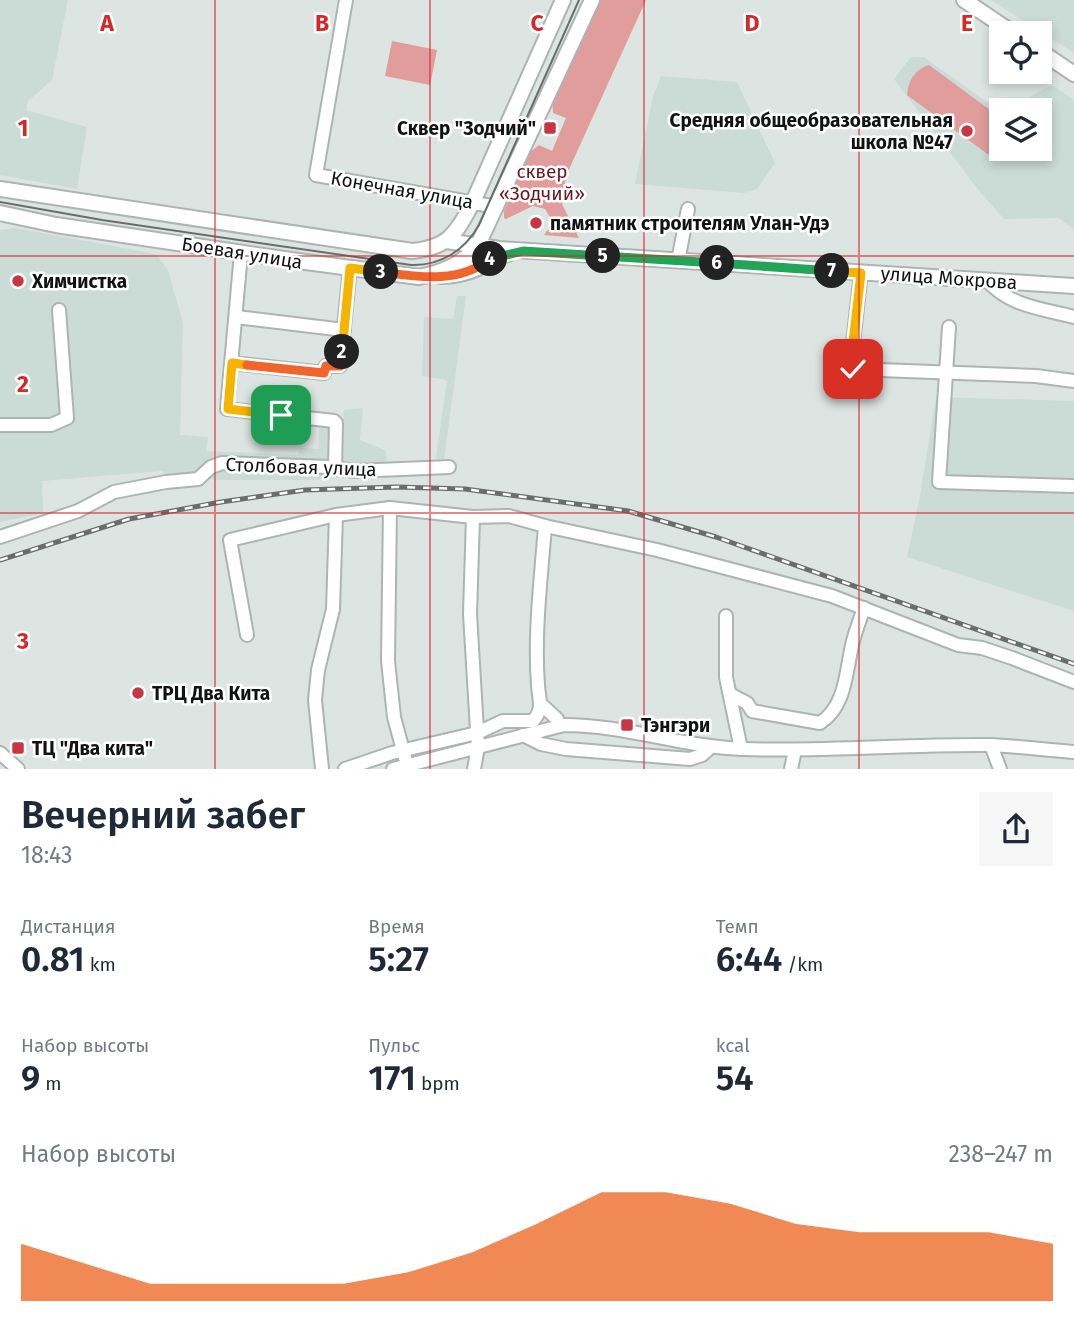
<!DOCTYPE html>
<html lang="ru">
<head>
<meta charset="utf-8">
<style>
	:root { --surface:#fff; --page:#f6f6f7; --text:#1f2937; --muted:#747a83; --accent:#ea580c }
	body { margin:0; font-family:"Fira Sans",sans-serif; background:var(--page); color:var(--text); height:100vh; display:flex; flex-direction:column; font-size:26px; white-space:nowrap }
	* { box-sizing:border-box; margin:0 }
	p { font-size:23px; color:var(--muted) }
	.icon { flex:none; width:38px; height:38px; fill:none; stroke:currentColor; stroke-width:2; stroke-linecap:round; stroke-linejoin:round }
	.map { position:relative; height:769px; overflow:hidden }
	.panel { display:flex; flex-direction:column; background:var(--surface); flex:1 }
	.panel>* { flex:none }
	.tools { position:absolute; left:989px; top:21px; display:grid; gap:14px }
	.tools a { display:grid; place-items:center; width:63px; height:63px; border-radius:0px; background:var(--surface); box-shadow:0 4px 10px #0003; font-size:35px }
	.pin { position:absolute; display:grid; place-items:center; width:60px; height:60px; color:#fff; margin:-30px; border-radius:14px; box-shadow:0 4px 10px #0006 }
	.km { position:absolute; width:35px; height:35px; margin:-18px; border-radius:50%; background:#222; color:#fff; font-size:19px; line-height:35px; text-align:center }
	.round { display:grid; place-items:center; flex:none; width:74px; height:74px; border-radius:0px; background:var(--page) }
	.summary { display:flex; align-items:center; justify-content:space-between; height:119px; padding:0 21px }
	h1 { font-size:38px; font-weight:600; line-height:52px }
	.figures { display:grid; grid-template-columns:repeat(3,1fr); gap:10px; height:119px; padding:7px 21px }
	.figures div { display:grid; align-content:center }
	.figures b { font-size:35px; font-weight:600 }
	.figures small { font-size:19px; font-weight:400 }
	.figures p { font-size:19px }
	.chart { height:196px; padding:14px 21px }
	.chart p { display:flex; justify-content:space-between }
	.chart svg { width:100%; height:126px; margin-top:7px; fill:var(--accent); opacity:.7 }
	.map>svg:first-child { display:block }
	.built { fill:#cbdbd6 }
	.green { fill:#e09d9b }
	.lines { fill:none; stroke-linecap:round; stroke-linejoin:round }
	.minor-casing { stroke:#adb4b2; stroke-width:16 }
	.major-casing { stroke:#adb4b2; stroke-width:18 }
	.minor { stroke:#fff; stroke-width:12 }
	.major { stroke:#fff; stroke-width:14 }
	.tram { stroke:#696e6d; stroke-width:2 }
	.rail-casing { stroke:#696e6d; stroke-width:5 }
	.rail { stroke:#fff; stroke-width:2.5; stroke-dasharray:8; stroke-linecap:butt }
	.split-1-casing { stroke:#fff; stroke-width:14 }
	.split-2-casing { stroke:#fff; stroke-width:14 }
	.split-3-casing { stroke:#fff; stroke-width:14 }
	.split-4-casing { stroke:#fff; stroke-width:14 }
	.split-5-casing { stroke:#fff; stroke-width:14 }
	.split-6-casing { stroke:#fff; stroke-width:14 }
	.split-7-casing { stroke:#fff; stroke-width:14 }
	.split-8-casing { stroke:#fff; stroke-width:14 }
	.split-1 { stroke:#f5b400; stroke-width:9 }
	.split-2 { stroke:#f0652b; stroke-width:9 }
	.split-3 { stroke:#f5b400; stroke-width:9 }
	.split-4 { stroke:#f0652b; stroke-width:9 }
	.split-5 { stroke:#22a559; stroke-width:9 }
	.split-6 { stroke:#22a559; stroke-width:9 }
	.split-7 { stroke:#22a559; stroke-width:9 }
	.split-8 { stroke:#f5b400; stroke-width:9 }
	.grid { fill:none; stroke:#d62828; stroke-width:2; stroke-opacity:0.55 }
	.poi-dot { fill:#c73743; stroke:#fff; stroke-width:2.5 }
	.labels { text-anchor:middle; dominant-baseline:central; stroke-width:5; stroke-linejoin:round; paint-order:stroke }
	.poi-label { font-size:19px; font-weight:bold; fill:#101312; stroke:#fff; text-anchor:start }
	.park-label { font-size:19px; fill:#6e161f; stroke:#fff }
	.street-label { font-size:19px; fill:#101312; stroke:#fff }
	.grid-label { font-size:23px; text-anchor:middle; font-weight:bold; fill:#d62828; stroke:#fff; stroke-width:5; stroke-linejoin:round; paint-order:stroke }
</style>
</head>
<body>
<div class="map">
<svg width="1074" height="769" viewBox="0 0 1074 769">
	<rect width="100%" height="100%" fill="#dde5e3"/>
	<g class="built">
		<polygon points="0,0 68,0 52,80 28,101 26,110 87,127 77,189 0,175"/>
		<polygon points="991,0 1074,0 1074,53"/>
		<polygon points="911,57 924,57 1001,112 1001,149 1040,149 1040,110 1021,110 1031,96 1052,85 1074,100 1074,229 1058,218 1004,219 980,192 894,79"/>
		<polygon points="661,76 737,82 775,163 757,189 744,193 635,184 653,96"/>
		<polygon points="15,228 156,254 168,270 183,323 180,435 208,437 206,451 298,455 300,448 318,449 320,423 342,426 344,410 363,408 360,440 385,450 387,462 402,464 402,474 306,480 215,480 201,475 170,478 162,471 42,481 43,513 0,522 0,230"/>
		<polygon points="457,296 466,296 444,460 436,458 447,380 422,376 424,317 453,319"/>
		<polygon points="936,397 1074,401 1074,611 907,557 920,496"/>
	</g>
	<g class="green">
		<polygon points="598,0 646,0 566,176 562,204 579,238 544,235 550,227 551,219 545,209 533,206 506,219 504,218 504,211 529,153 539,145 552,151 566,118 553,113 552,100"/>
		<polygon points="392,41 437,50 430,85 385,76"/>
		<path d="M 929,65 L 1001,118 L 1001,139 L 989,155 L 907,95 C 908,81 915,69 929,65 Z"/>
	</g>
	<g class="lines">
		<g class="minor-casing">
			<g id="minor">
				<polyline points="346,0 316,175 497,207"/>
				<polyline points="241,253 227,409 334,421 336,423 335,467"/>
				<polyline points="678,261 688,209"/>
				<polyline points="861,273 851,360 853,369 1036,376 1074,381"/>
				<path d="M 987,280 C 1008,306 1043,309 1074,317"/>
				<polyline points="236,317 344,330"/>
				<polyline points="949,327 939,482 1072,486"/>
				<polyline points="232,363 324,373 326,366 340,366 350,268"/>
				<polyline points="0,425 51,425 67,418 59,310"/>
				<polyline points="390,508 388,661 394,717 405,758"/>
				<polyline points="473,517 470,614 478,747 474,769"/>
				<polyline points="0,537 78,511 114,492 166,482 198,479 211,467 222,463 329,467 355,471 449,467"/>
				<polyline points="726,616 726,677 741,749"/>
				<polyline points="247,635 230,540 336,515 390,508 473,517 509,516 545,526 657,550 832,596 958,645 982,648 1012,658 1074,682"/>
				<path d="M 730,694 L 747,703 L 752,711 L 820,723 C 847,706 846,668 853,641 C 856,630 860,619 864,608"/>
				<polyline points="542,705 557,719 560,726"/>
				<polyline points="523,735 541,744 566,749 690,759 702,755 711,747"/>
				<polyline points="991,745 1000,769"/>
				<polyline points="0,753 18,769"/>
				<polyline points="322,769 315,700 318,670 333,609 336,515"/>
				<path d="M 345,769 L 392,753 L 477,733 L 503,721 L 533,721 C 544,708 539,701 538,685 C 534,633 541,579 545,526"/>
				<path d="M 393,769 L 564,725 C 625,725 683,747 744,749 C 826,752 907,744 989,745 C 1017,746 1046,750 1074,752"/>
				<polyline points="791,769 795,750"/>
			</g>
		</g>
		<g class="major-casing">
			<g id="major">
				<polyline points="964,0 1013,33"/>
				<polyline points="1040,51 1074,74"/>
				<path d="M 0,189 L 412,251 C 450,247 456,233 473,202 L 563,0"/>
				<path d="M 0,213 L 56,225 L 291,260 L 419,277 C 444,272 460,265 477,247 L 592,0"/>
				<polyline points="447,241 499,249 1074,286"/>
				<path d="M 440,276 C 454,276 465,274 478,268 C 491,261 493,257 508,254"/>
			</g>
		</g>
		<use href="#minor" class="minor"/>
		<use href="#major" class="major"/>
		<path class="tram" d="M 0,202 L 102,220 L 411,265 C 441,266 465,250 479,225 L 579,0"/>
		<g class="rail-casing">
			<polyline id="rail" points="0,560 129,519 221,502 305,490 396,487 465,489 628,511 716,537 1074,664"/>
		</g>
		<use href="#rail" class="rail"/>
	</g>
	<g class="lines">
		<g class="split-1-casing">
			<polyline id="split-1" points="247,365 232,363 228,409 281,415"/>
		</g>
		<g class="split-2-casing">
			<polyline id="split-2" points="247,365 324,373 326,366 340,366 342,352"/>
		</g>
		<g class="split-3-casing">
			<polyline id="split-3" points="342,352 350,268 381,272"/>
		</g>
		<g class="split-4-casing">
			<path id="split-4" d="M 381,272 C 419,277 458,284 490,259"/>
		</g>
		<g class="split-5-casing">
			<polyline id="split-5" points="490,259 523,251 603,256"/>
		</g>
		<g class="split-6-casing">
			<polyline id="split-6" points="603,256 717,263"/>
		</g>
		<g class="split-7-casing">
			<polyline id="split-7" points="717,263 832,271"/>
		</g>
		<g class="split-8-casing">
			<polyline id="split-8" points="832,271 861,273 851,360 853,369"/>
		</g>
		<use href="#split-1" class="split-1"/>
		<use href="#split-2" class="split-2"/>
		<use href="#split-3" class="split-3"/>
		<use href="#split-4" class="split-4"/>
		<use href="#split-5" class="split-5"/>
		<use href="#split-6" class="split-6"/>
		<use href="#split-7" class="split-7"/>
		<use href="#split-8" class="split-8"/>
	</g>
	<path class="grid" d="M 215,0 L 215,769M 430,0 L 430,769M 644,0 L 644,769M 859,0 L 859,769M 0,256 L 1074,256M 0,513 L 1074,513"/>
	<g class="poi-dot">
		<rect x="543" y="121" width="14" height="14" rx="3.5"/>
		<circle cx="967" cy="131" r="7"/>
		<circle cx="536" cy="223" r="7"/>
		<circle cx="18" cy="281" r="7"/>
		<circle cx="138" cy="693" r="7"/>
		<rect x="620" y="718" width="14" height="14" rx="3.5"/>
		<rect x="11" y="741" width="14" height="14" rx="3.5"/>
	</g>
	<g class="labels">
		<g class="poi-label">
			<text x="953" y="120" text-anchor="end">Средняя общеобразовательная<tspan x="953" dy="22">школа №47</tspan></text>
			<text x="536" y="128" text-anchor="end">Сквер "Зодчий"</text>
			<text x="550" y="223">памятник строителям Улан-Удэ</text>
			<text x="32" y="281">Химчистка</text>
			<text x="152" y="693">ТРЦ Два Кита</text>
			<text x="641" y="725">Тэнгэри</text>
			<text x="32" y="748">ТЦ "Два кита"</text>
		</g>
		<g class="park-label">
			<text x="542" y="171">сквер<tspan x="542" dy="22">«Зодчий»</tspan></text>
		</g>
		<g class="street-label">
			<text transform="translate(402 190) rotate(10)">Конечная улица</text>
			<text transform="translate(242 253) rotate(9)">Боевая улица</text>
			<text transform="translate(949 278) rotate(4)">улица Мокрова</text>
			<text transform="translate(301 467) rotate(2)">Столбовая улица</text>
		</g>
	</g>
	<g class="grid-label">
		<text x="107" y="31">A</text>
		<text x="322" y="31">B</text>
		<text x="537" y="31">C</text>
		<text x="752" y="31">D</text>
		<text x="967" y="31">E</text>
		<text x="23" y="136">1</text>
		<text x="23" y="392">2</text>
		<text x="23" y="649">3</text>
	</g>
</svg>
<div class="tools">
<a><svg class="icon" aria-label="locate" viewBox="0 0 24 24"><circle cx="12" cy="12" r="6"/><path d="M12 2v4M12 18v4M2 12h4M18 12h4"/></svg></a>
<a><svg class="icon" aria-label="layers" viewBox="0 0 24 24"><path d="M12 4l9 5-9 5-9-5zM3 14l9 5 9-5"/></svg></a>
</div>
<div class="pin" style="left:281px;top:415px;background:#1e9e55"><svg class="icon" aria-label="arrive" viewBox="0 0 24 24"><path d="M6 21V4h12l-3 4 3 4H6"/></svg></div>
<div class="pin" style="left:853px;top:369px;background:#d93025"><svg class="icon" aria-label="check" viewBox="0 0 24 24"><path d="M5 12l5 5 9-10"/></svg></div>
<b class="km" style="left:342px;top:352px">2</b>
<b class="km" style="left:381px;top:272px">3</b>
<b class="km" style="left:490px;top:259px">4</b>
<b class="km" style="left:603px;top:256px">5</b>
<b class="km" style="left:717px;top:263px">6</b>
<b class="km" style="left:832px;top:271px">7</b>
</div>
<section class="panel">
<div class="summary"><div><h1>Вечерний забег</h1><p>18:43</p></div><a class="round"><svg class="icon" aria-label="share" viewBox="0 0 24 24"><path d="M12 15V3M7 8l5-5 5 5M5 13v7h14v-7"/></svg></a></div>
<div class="figures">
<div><p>Дистанция</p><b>0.81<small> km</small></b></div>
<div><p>Время</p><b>5:27</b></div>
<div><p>Темп</p><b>6:44<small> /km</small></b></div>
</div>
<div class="figures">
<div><p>Набор высоты</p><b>9<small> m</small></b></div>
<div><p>Пульс</p><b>171<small> bpm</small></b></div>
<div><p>kcal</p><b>54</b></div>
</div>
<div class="chart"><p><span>Набор высоты</span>238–247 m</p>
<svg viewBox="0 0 160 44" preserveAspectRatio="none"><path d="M0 44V24L10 31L20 38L30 38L40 38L50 38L60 34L70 27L80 17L90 6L100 6L110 10L120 17L130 20L140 20L150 20L160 24V44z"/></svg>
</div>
</section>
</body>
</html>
